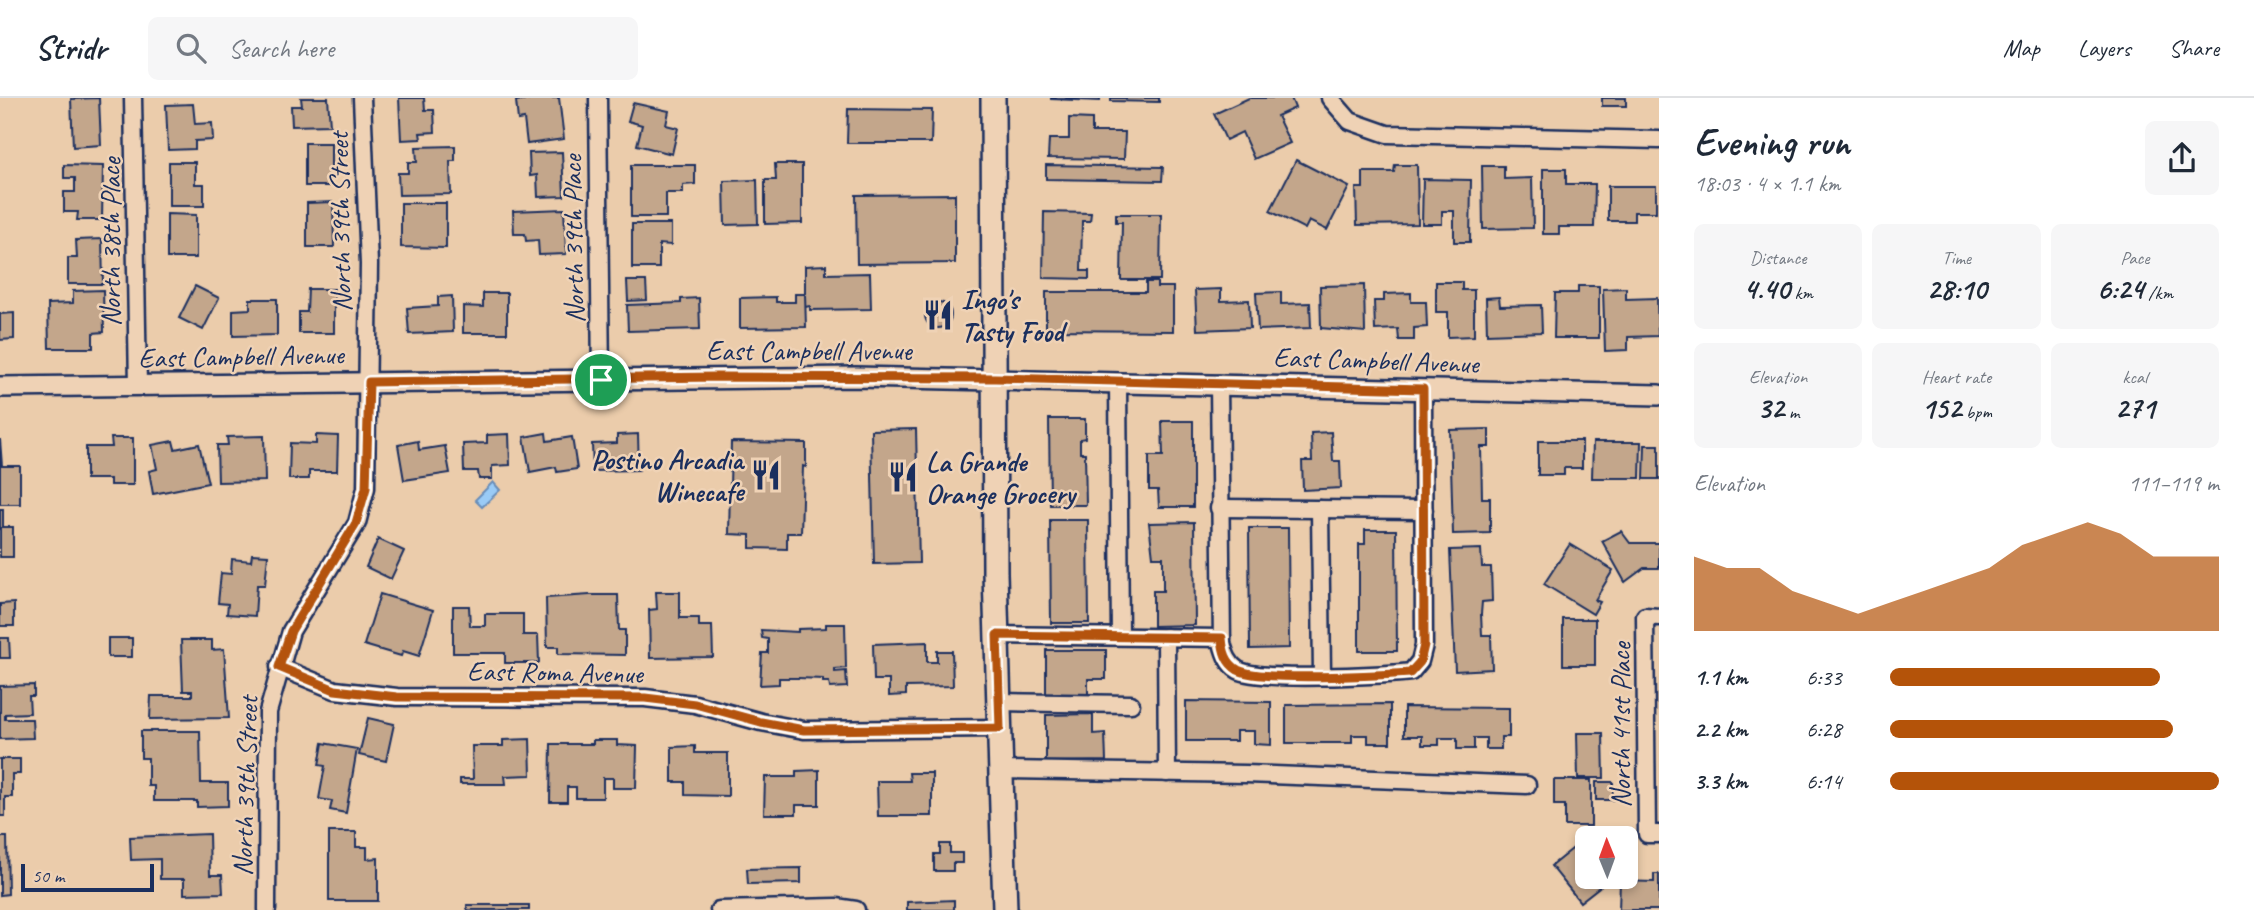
<!DOCTYPE html>
<html lang="en">
<head>
<meta charset="utf-8">
<style>
	:root { --surface:#fff; --page:#f6f6f7; --text:#1f2937; --muted:#747a83; --line:#e0e1e3; --accent:#b45309 }
	body { margin:0; font-family:Caveat,sans-serif; background:var(--page); color:var(--text); height:100vh; display:flex; flex-direction:column; font-size:26px; white-space:nowrap }
	* { box-sizing:border-box; margin:0 }
	p { font-size:23px; color:var(--muted) }
	.icon { flex:none; width:38px; height:38px; fill:none; stroke:currentColor; stroke-width:2; stroke-linecap:round; stroke-linejoin:round }
	.map { position:relative; flex:1; overflow:hidden }
	.panel { display:flex; flex-direction:column; background:var(--surface); width:595px }
	.panel>* { flex:none }
	.needle { width:46px; rotate:359deg }
	.tools { position:absolute; left:1575px; top:728px; display:grid; gap:14px }
	.tools a { display:grid; place-items:center; width:63px; height:63px; border-radius:10px; background:var(--surface); box-shadow:0 4px 10px #0003; font-size:35px }
	.scale { position:absolute; left:21px; bottom:18px; width:133px; box-sizing:border-box; padding-left:7px; border:4px solid #1b2f5e; border-top:0; font-size:19px; line-height:24px; white-space:nowrap; color:#1b2f5e; -webkit-text-stroke:5px #efd2b5; paint-order:stroke }
	.pin { position:absolute; display:grid; place-items:center; width:60px; height:60px; color:#fff; margin:-30px; border:4px solid #fff; border-radius:50%; box-shadow:0 2px 7px #0007 }
	.round { display:grid; place-items:center; flex:none; width:74px; height:74px; border-radius:10px; background:var(--page) }
	.summary { display:flex; align-items:center; justify-content:space-between; height:119px; padding:0 35px }
	h1 { font-size:38px; font-weight:800; line-height:52px }
	.stats { display:grid; grid-template-columns:repeat(3,1fr); gap:10px; height:119px; padding:7px 35px }
	.stats div { display:grid; align-content:center; border-radius:10px; background:var(--page); text-align:center }
	.stats b { font-size:30px; font-weight:800 }
	.stats small { font-size:19px; font-weight:400 }
	.stats p { font-size:19px }
	.chart { height:196px; padding:14px 35px }
	.chart p { display:flex; justify-content:space-between }
	.chart svg { width:100%; height:126px; margin-top:7px; fill:var(--accent); opacity:.7 }
	ul { padding:0 35px; list-style:none; font-size:23px }
	li { display:grid; grid-template-columns:112px 84px 1fr; align-items:center; height:52px }
	li i { height:18px; border-radius:9px; background:var(--accent) }
	header { display:flex; align-items:center; gap:42px; box-sizing:border-box; height:98px; padding:0 35px; background:var(--surface); border-bottom:2px solid var(--line) }
	header strong { font-size:33px }
	nav { display:flex; gap:38px; margin-inline-start:auto; font-size:24px }
	.search { width:490px; height:63px; background:var(--page); display:flex; align-items:center; gap:18px; box-sizing:border-box; padding:0 24px; border-radius:10px; color:var(--muted); font-size:26px }
	main { display:flex; flex:1; min-height:0 }
	.map>svg:first-child { display:block }
	.water { fill:#9acbf6; stroke:#678db9; stroke-width:2 }
	.building { fill:#c3a68b; stroke:#1b2f5e; stroke-width:2 }
	.lines { fill:none; stroke-linecap:round; stroke-linejoin:round }
	.minor-casing { stroke:#1b2f5e; stroke-width:21 }
	.tertiary-casing { stroke:#1b2f5e; stroke-width:24 }
	.secondary-casing { stroke:#1b2f5e; stroke-width:28 }
	.minor { stroke:#efd2b5; stroke-width:16 }
	.tertiary { stroke:#efd2b5; stroke-width:19 }
	.secondary { stroke:#efd2b5; stroke-width:23 }
	.route-casing { stroke:#fff; stroke-width:14 }
	.route { stroke:#b45309; stroke-width:9 }
	.labels { text-anchor:middle; dominant-baseline:central; stroke-width:5; stroke-linejoin:round; paint-order:stroke }
	.street-label { font-size:28px; fill:#1b2f5e; stroke:#efd2b5 }
	.poi-label { font-size:28px; font-weight:bold; fill:#1b2f5e; stroke:#efd2b5; text-anchor:start }
</style>
</head>
<body>
<header>
<strong>Stridr</strong>
<div class="search"><svg class="icon" aria-label="search" viewBox="0 0 24 24"><circle cx="10" cy="10" r="6"/><path d="M15 15l6 6"/></svg>Search here</div>
<nav><a>Map</a><a>Layers</a><a>Share</a></nav>
</header>
<main>
<div class="map">
<svg width="1659" height="812" viewBox="0 0 1659 812">
	<rect width="100%" height="100%" fill="#ebccab"/>
	<filter id="ink" filterUnits="userSpaceOnUse"><feTurbulence type="fractalNoise" baseFrequency=".0143" numOctaves="2"/><feDisplacementMap in="SourceGraphic" scale="14" xChannelSelector="R" yChannelSelector="G"/><feConvolveMatrix kernelMatrix="1 2 1 2 8 2 1 2 1" color-interpolation-filters="sRGB"/></filter>
	<g filter="url(#ink)">
		<polygon class="water" points="493,384 500,392 482,409 475,402"/>
		<g class="building">
			<polygon points="99,0 101,47 73,49 71,1"/>
			<polygon points="301,0 328,0 330,27 292,28 291,8 302,8"/>
			<polygon points="399,0 424,0 425,12 434,12 435,34 420,35 421,41 401,42"/>
			<polygon points="538,0 559,0 564,41 527,46 524,21 518,22 516,3"/>
			<polygon points="1051,0 1100,0 1100,3 1051,1"/>
			<polygon points="1111,0 1159,0 1159,4 1111,3"/>
			<polygon points="1249,0 1291,0 1295,10 1277,18 1290,45 1254,61 1242,34 1226,42 1214,16"/>
			<rect x="1602" y="0" width="24" height="8"/>
			<polygon points="633,5 669,13 666,27 678,30 672,56 637,47 642,27 628,23"/>
			<polygon points="193,6 195,26 212,25 213,42 195,43 195,51 168,52 166,7"/>
			<polygon points="848,11 932,12 931,45 847,45"/>
			<polygon points="1069,20 1092,21 1092,34 1125,34 1124,61 1048,60 1049,41 1069,41"/>
			<rect x="305" y="45" width="26" height="43"/>
			<polygon points="455,48 455,63 450,63 451,96 399,97 398,75 408,75 408,64 417,64 416,49"/>
			<polygon points="562,54 564,98 538,99 537,77 530,78 529,55"/>
			<polygon points="1296,62 1349,89 1327,132 1309,123 1305,131 1270,113"/>
			<polygon points="169,64 195,64 195,86 204,86 204,108 169,108"/>
			<polygon points="775,66 802,66 802,125 765,126 765,82 776,82"/>
			<polygon points="64,67 103,68 102,122 77,122 78,114 64,114 64,94 75,94 75,80 64,80"/>
			<polygon points="631,67 695,67 695,86 683,87 683,95 666,95 666,119 631,119"/>
			<polygon points="1046,67 1163,69 1162,83 1046,81"/>
			<polygon points="1395,67 1417,67 1418,126 1357,127 1356,90 1363,90 1363,74 1394,74"/>
			<polygon points="1482,68 1504,68 1504,81 1532,80 1533,130 1483,131"/>
			<polygon points="1543,71 1566,71 1566,86 1595,86 1594,129 1559,129 1559,136 1543,136"/>
			<polygon points="1423,81 1471,82 1470,144 1454,144 1454,113 1442,113 1442,126 1422,126"/>
			<polygon points="757,82 758,126 725,127 724,83"/>
			<polygon points="1608,88 1656,88 1656,114 1634,114 1634,123 1608,123"/>
			<polygon points="955,96 955,165 857,166 856,97"/>
			<polygon points="333,104 334,149 307,149 307,105"/>
			<polygon points="401,105 446,105 446,150 401,149"/>
			<polygon points="564,111 566,156 539,157 538,142 526,143 525,136 514,136 513,113"/>
			<polygon points="1044,114 1091,115 1090,123 1082,123 1081,173 1089,173 1089,181 1043,180"/>
			<polygon points="167,116 196,117 196,160 167,160"/>
			<polygon points="1116,116 1161,116 1160,182 1121,182 1122,124 1116,124"/>
			<polygon points="632,126 671,126 671,147 659,146 659,170 632,170"/>
			<polygon points="102,141 103,186 68,186 68,160 77,160 76,142"/>
			<polygon points="826,167 826,176 870,175 871,211 810,212 810,208 805,209 805,168"/>
			<polygon points="627,183 646,183 647,202 628,203"/>
			<polygon points="1146,184 1157,184 1157,189 1173,189 1173,233 1046,232 1046,194 1146,194"/>
			<polygon points="1436,184 1462,184 1462,192 1474,192 1474,238 1448,239 1448,214 1436,214"/>
			<polygon points="1364,187 1365,234 1321,230 1320,188"/>
			<polygon points="195,188 219,200 203,232 179,220"/>
			<polygon points="1578,188 1599,188 1599,240 1554,240 1555,195 1578,195"/>
			<polygon points="1626,190 1626,201 1657,200 1658,238 1628,239 1628,252 1605,253 1603,191"/>
			<polygon points="308,191 334,191 334,235 299,235 299,214 307,214"/>
			<polygon points="1221,191 1221,203 1249,202 1250,230 1197,232 1195,192"/>
			<polygon points="103,192 104,234 93,235 93,250 49,250 48,206 73,205 73,193"/>
			<polygon points="1281,194 1281,206 1310,205 1311,230 1258,232 1256,195"/>
			<polygon points="483,195 507,195 507,235 463,235 463,208 483,209"/>
			<polygon points="1411,195 1411,204 1426,204 1427,229 1414,230 1414,242 1399,242 1398,231 1375,232 1374,203 1384,203 1384,196"/>
			<polygon points="795,196 805,196 806,229 740,230 740,200 776,199 776,204 795,204"/>
			<polygon points="452,198 453,234 409,236 407,210 438,208 438,199"/>
			<polygon points="1499,199 1500,208 1541,207 1542,234 1487,236 1486,200"/>
			<polygon points="699,200 700,231 628,233 627,207 681,205 681,201"/>
			<polygon points="250,201 277,201 277,237 233,238 233,212 250,211"/>
			<circle cx="938" cy="217" r="13"/>
			<polygon points="14,215 14,241 0,242 0,216"/>
			<polygon points="1049,321 1085,321 1085,340 1080,341 1080,355 1085,355 1086,407 1050,407"/>
			<polygon points="1162,323 1193,323 1193,409 1159,409 1158,392 1149,392 1149,358 1163,358"/>
			<polygon points="916,331 919,465 874,466 871,332"/>
			<polygon points="1489,331 1489,349 1481,349 1482,400 1490,400 1490,435 1453,436 1450,332"/>
			<polygon points="1331,334 1333,363 1340,363 1341,390 1303,392 1302,363 1312,363 1311,335"/>
			<polygon points="546,335 547,343 572,339 577,371 557,374 556,369 530,374 524,339"/>
			<polygon points="509,336 510,367 492,368 492,381 479,381 478,373 464,373 463,346 487,345 487,337"/>
			<polygon points="638,336 639,372 593,373 592,346 617,345 617,337"/>
			<polygon points="316,337 338,338 337,373 309,373 309,381 289,381 290,345 316,346"/>
			<polygon points="264,338 265,383 218,384 217,347 228,347 227,339"/>
			<polygon points="111,340 133,340 133,387 110,387 110,381 86,381 86,349 112,349"/>
			<polygon points="0,341 2,368 20,368 20,406 0,406"/>
			<polygon points="173,343 175,351 199,346 208,385 153,396 149,373 157,371 152,347"/>
			<polygon points="418,343 419,352 445,348 450,375 404,382 398,347"/>
			<polygon points="1538,343 1582,343 1582,370 1564,370 1564,377 1538,377"/>
			<polygon points="731,344 806,345 806,369 803,368 801,435 787,435 787,451 750,450 750,437 729,436"/>
			<polygon points="1593,344 1641,344 1640,380 1592,380"/>
			<polygon points="1645,347 1659,347 1659,381 1644,381"/>
			<polygon points="0,411 3,411 3,429 13,429 13,459 0,459"/>
			<polygon points="1050,422 1088,422 1089,525 1051,525"/>
			<polygon points="1194,424 1195,527 1153,528 1153,493 1163,493 1163,459 1153,459 1149,425"/>
			<polygon points="1249,430 1288,430 1289,550 1250,551"/>
			<polygon points="1365,432 1396,432 1397,553 1359,553 1359,446 1365,446"/>
			<polygon points="1621,433 1630,445 1659,445 1659,470 1644,470 1625,484 1602,443"/>
			<polygon points="378,441 404,453 391,481 366,469"/>
			<polygon points="1570,446 1613,472 1595,502 1600,504 1593,516 1544,486"/>
			<polygon points="1481,451 1482,469 1491,469 1492,503 1482,504 1481,516 1482,537 1491,537 1492,571 1455,573 1450,452"/>
			<polygon points="252,456 268,457 265,487 257,487 255,518 227,516 228,506 218,505 221,475 231,476 232,461 251,463"/>
			<polygon points="656,494 680,494 680,520 699,520 699,528 712,528 713,559 650,560 649,512 657,511"/>
			<polygon points="380,496 433,512 419,558 403,553 401,558 364,547"/>
			<polygon points="590,497 618,497 619,532 625,532 625,557 558,556 558,549 547,549 546,500"/>
			<polygon points="14,505 14,528 0,528 0,506"/>
			<polygon points="453,508 469,508 470,528 485,528 485,516 523,516 523,537 538,537 539,565 505,565 505,555 453,555"/>
			<rect x="1563" y="521" width="32" height="46"/>
			<polygon points="826,526 845,526 846,570 835,571 835,574 846,573 847,589 830,590 829,584 823,584 823,581 798,580 779,580 779,586 760,587 762,555 768,555 768,541 762,540 761,532 798,534 798,531 826,530"/>
			<polygon points="0,540 9,540 10,560 0,560"/>
			<rect x="108" y="540" width="24" height="19"/>
			<polygon points="181,542 212,542 212,552 224,551 229,620 150,621 151,598 192,598 192,593 183,593"/>
			<polygon points="927,544 927,564 937,564 937,553 952,553 953,588 906,589 906,597 889,598 889,582 874,582 873,546"/>
			<polygon points="1046,552 1106,552 1106,581 1088,581 1088,597 1046,597"/>
			<polygon points="34,587 34,598 29,598 30,615 5,616 5,621 32,621 33,640 0,641 0,588"/>
			<polygon points="1186,603 1271,604 1271,647 1254,646 1254,633 1236,633 1236,643 1186,643"/>
			<polygon points="1390,606 1390,645 1368,645 1368,637 1352,637 1352,645 1286,645 1286,607"/>
			<polygon points="1404,609 1509,610 1509,639 1501,639 1501,651 1486,651 1486,640 1474,640 1474,651 1457,651 1457,640 1439,640 1439,647 1422,647 1422,638 1404,638"/>
			<polygon points="1093,616 1093,636 1105,635 1106,663 1046,664 1046,617"/>
			<polygon points="368,620 394,626 386,663 359,657"/>
			<polygon points="141,633 200,633 201,685 228,685 228,708 197,709 197,703 154,703 154,688 148,688 148,660 141,660"/>
			<polygon points="1577,635 1603,635 1604,680 1578,680"/>
			<polygon points="530,641 531,677 505,678 506,686 460,686 460,681 473,681 472,648 503,648 503,642"/>
			<polygon points="593,642 617,642 617,647 637,648 636,690 613,690 613,680 603,680 603,700 576,700 576,689 567,689 567,704 550,704 551,646 593,646"/>
			<polygon points="323,645 357,651 346,715 330,712 332,703 319,701 325,668 319,667"/>
			<polygon points="695,648 695,655 728,655 728,698 685,697 685,684 672,684 672,649"/>
			<polygon points="0,661 20,661 20,676 12,676 12,699 5,699 5,718 0,718"/>
			<polygon points="819,672 819,707 796,707 796,716 764,716 765,679 796,679 796,673"/>
			<polygon points="909,675 932,675 932,718 878,718 877,683 910,683"/>
			<polygon points="1554,682 1591,682 1591,728 1565,728 1565,707 1554,707"/>
			<rect x="1596" y="684" width="17" height="18"/>
			<polygon points="329,734 356,734 356,749 367,749 367,761 378,760 378,803 329,803"/>
			<polygon points="209,736 210,777 222,777 223,795 184,796 184,781 160,781 160,761 131,762 130,739"/>
			<polygon points="0,739 7,739 8,796 0,797"/>
			<polygon points="1587,739 1587,779 1612,779 1580,804 1551,768"/>
			<polygon points="940,746 950,746 950,755 962,755 962,765 953,765 953,773 934,773 934,756 940,756"/>
			<polygon points="801,770 801,785 748,786 747,771"/>
			<polygon points="1654,776 1659,776 1659,812 1619,812 1620,783 1654,784"/>
			<polygon points="954,802 954,812 907,812 907,804"/>
			<rect x="467" y="807" width="62" height="5"/>
		</g>
		<g class="lines">
			<g class="minor-casing">
				<g id="minor">
					<polyline points="133,0 138,288"/>
					<polyline points="598,0 601,282"/>
					<polyline points="1330,0 1350,23 1387,36 1659,42"/>
					<polyline points="1118,284 1120,538"/>
					<path d="M 1219,286 L 1222,545 C 1225,556 1228,566 1238,572 C 1260,584 1381,577 1411,574 L 1420,563 L 1424,547 L 1423,291"/>
					<polyline points="1219,410 1424,412"/>
					<polyline points="1320,411 1322,577"/>
					<polyline points="1659,519 1645,518 1647,736 1659,736"/>
					<polyline points="997,537 1222,540"/>
					<polyline points="1166,539 1167,675"/>
					<polyline points="279,569 335,592 397,599 645,600 695,606 761,624 804,632 1000,630"/>
					<polyline points="999,604 1131,606"/>
					<polyline points="1001,672 1246,676 1527,687"/>
					<polyline points="267,812 268,614 291,533 357,425 366,390 369,166 362,0"/>
					<polyline points="719,812 836,809 856,812"/>
				</g>
			</g>
			<g class="tertiary-casing">
				<polyline id="tertiary" points="0,289 856,279 1659,297"/>
			</g>
			<g class="secondary-casing">
				<polyline id="secondary" points="993,0 995,475 1005,812"/>
			</g>
			<use href="#minor" class="minor"/>
			<use href="#tertiary" class="tertiary"/>
			<use href="#secondary" class="secondary"/>
		</g>
	</g>
	<g class="lines" filter="url(#ink)">
		<g class="route-casing">
			<path id="route" d="M 717,279 L 995,280 L 1423,291 L 1424,547 L 1420,564 L 1410,575 C 1380,577 1261,584 1238,572 C 1226,565 1223,553 1222,540 L 997,537 L 1000,630 L 804,632 L 761,624 L 695,606 L 645,600 L 397,599 L 335,592 L 279,569 L 291,533 L 356,425 L 366,390 L 369,284 Z"/>
		</g>
		<use href="#route" class="route"/>
	</g>
	<defs>
		<g id="restaurant-bare" transform="scale(2.415)"><path d="M-5-6h1v4h1v-4h1v4h1v-4h1v5L-1.5 .5V6h-2V.5L-5-1ZM5-6V6H3V1.5H1.5Q1.5-4 5-6Z" fill="#1b2f5e" stroke="#efd2b5" stroke-width="2.5" paint-order="stroke"/></g>
	</defs>
	<g fill-rule="evenodd">
		<use href="#restaurant-bare" x="938" y="217"/>
		<use href="#restaurant-bare" x="766" y="377"/>
		<use href="#restaurant-bare" x="903" y="379"/>
	</g>
	<g class="labels">
		<g class="street-label">
			<text transform="translate(340 124) rotate(-91)">North 39th Street</text>
			<text transform="translate(573 141) rotate(-91)">North 39th Place</text>
			<text transform="translate(110 144) rotate(-90)">North 38th Place</text>
			<text x="809" y="252">East Campbell Avenue</text>
			<text transform="translate(241 258) rotate(-1)">East Campbell Avenue</text>
			<text transform="translate(1376 262) rotate(2)">East Campbell Avenue</text>
			<text transform="translate(555 574) rotate(1)">East Roma Avenue</text>
			<text transform="translate(1620 627) rotate(-90)">North 41st Place</text>
			<text transform="translate(245 688) rotate(-88)">North 39th Street</text>
		</g>
		<g class="poi-label">
			<text x="961" y="201">Ingo's<tspan x="961" dy="32">Tasty Food</tspan></text>
			<text x="743" y="361" text-anchor="end">Postino Arcadia<tspan x="743" dy="32">Winecafe</tspan></text>
			<text x="926" y="363">La Grande<tspan x="926" dy="32">Orange Grocery</tspan></text>
		</g>
	</g>
</svg>
<div class="tools">
<a><svg class="needle" viewBox="-14 -14 28 28"><path d="M0-13l5 13h-10z" fill="#e53935"/><path d="M0 13l5-13h-10z" fill="#747a83"/></svg></a>
</div>
<div class="scale">50 m</div>
<div class="pin" style="left:601px;top:282px;background:#1e9e55"><svg class="icon" aria-label="arrive" viewBox="0 0 24 24"><path d="M6 21V4h12l-3 4 3 4H6"/></svg></div>
</div>
<section class="panel">
<div class="summary"><div><h1>Evening run</h1><p>18:03 · 4 × 1.1 km</p></div><a class="round"><svg class="icon" aria-label="share" viewBox="0 0 24 24"><path d="M12 15V3M7 8l5-5 5 5M5 13v7h14v-7"/></svg></a></div>
<div class="stats">
<div><p>Distance</p><b>4.40<small> km</small></b></div>
<div><p>Time</p><b>28:10</b></div>
<div><p>Pace</p><b>6:24<small> /km</small></b></div>
</div>
<div class="stats">
<div><p>Elevation</p><b>32<small> m</small></b></div>
<div><p>Heart rate</p><b>152<small> bpm</small></b></div>
<div><p>kcal</p><b>271</b></div>
</div>
<div class="chart"><p><span>Elevation</span>111–119 m</p>
<svg viewBox="0 0 160 44" preserveAspectRatio="none"><path d="M0 44V18L10 22L20 22L30 30L40 34L50 38L60 34L70 30L80 26L90 22L100 14L110 10L120 6L130 10L140 18L150 18L160 18V44z"/></svg>
</div>
<ul>
<li><b>1.1 km</b>6:33<i style="width:82%"></i></li>
<li><b>2.2 km</b>6:28<i style="width:86%"></i></li>
<li><b>3.3 km</b>6:14<i style="width:100%"></i></li>
</ul>
</section>
</main>
</body>
</html>
